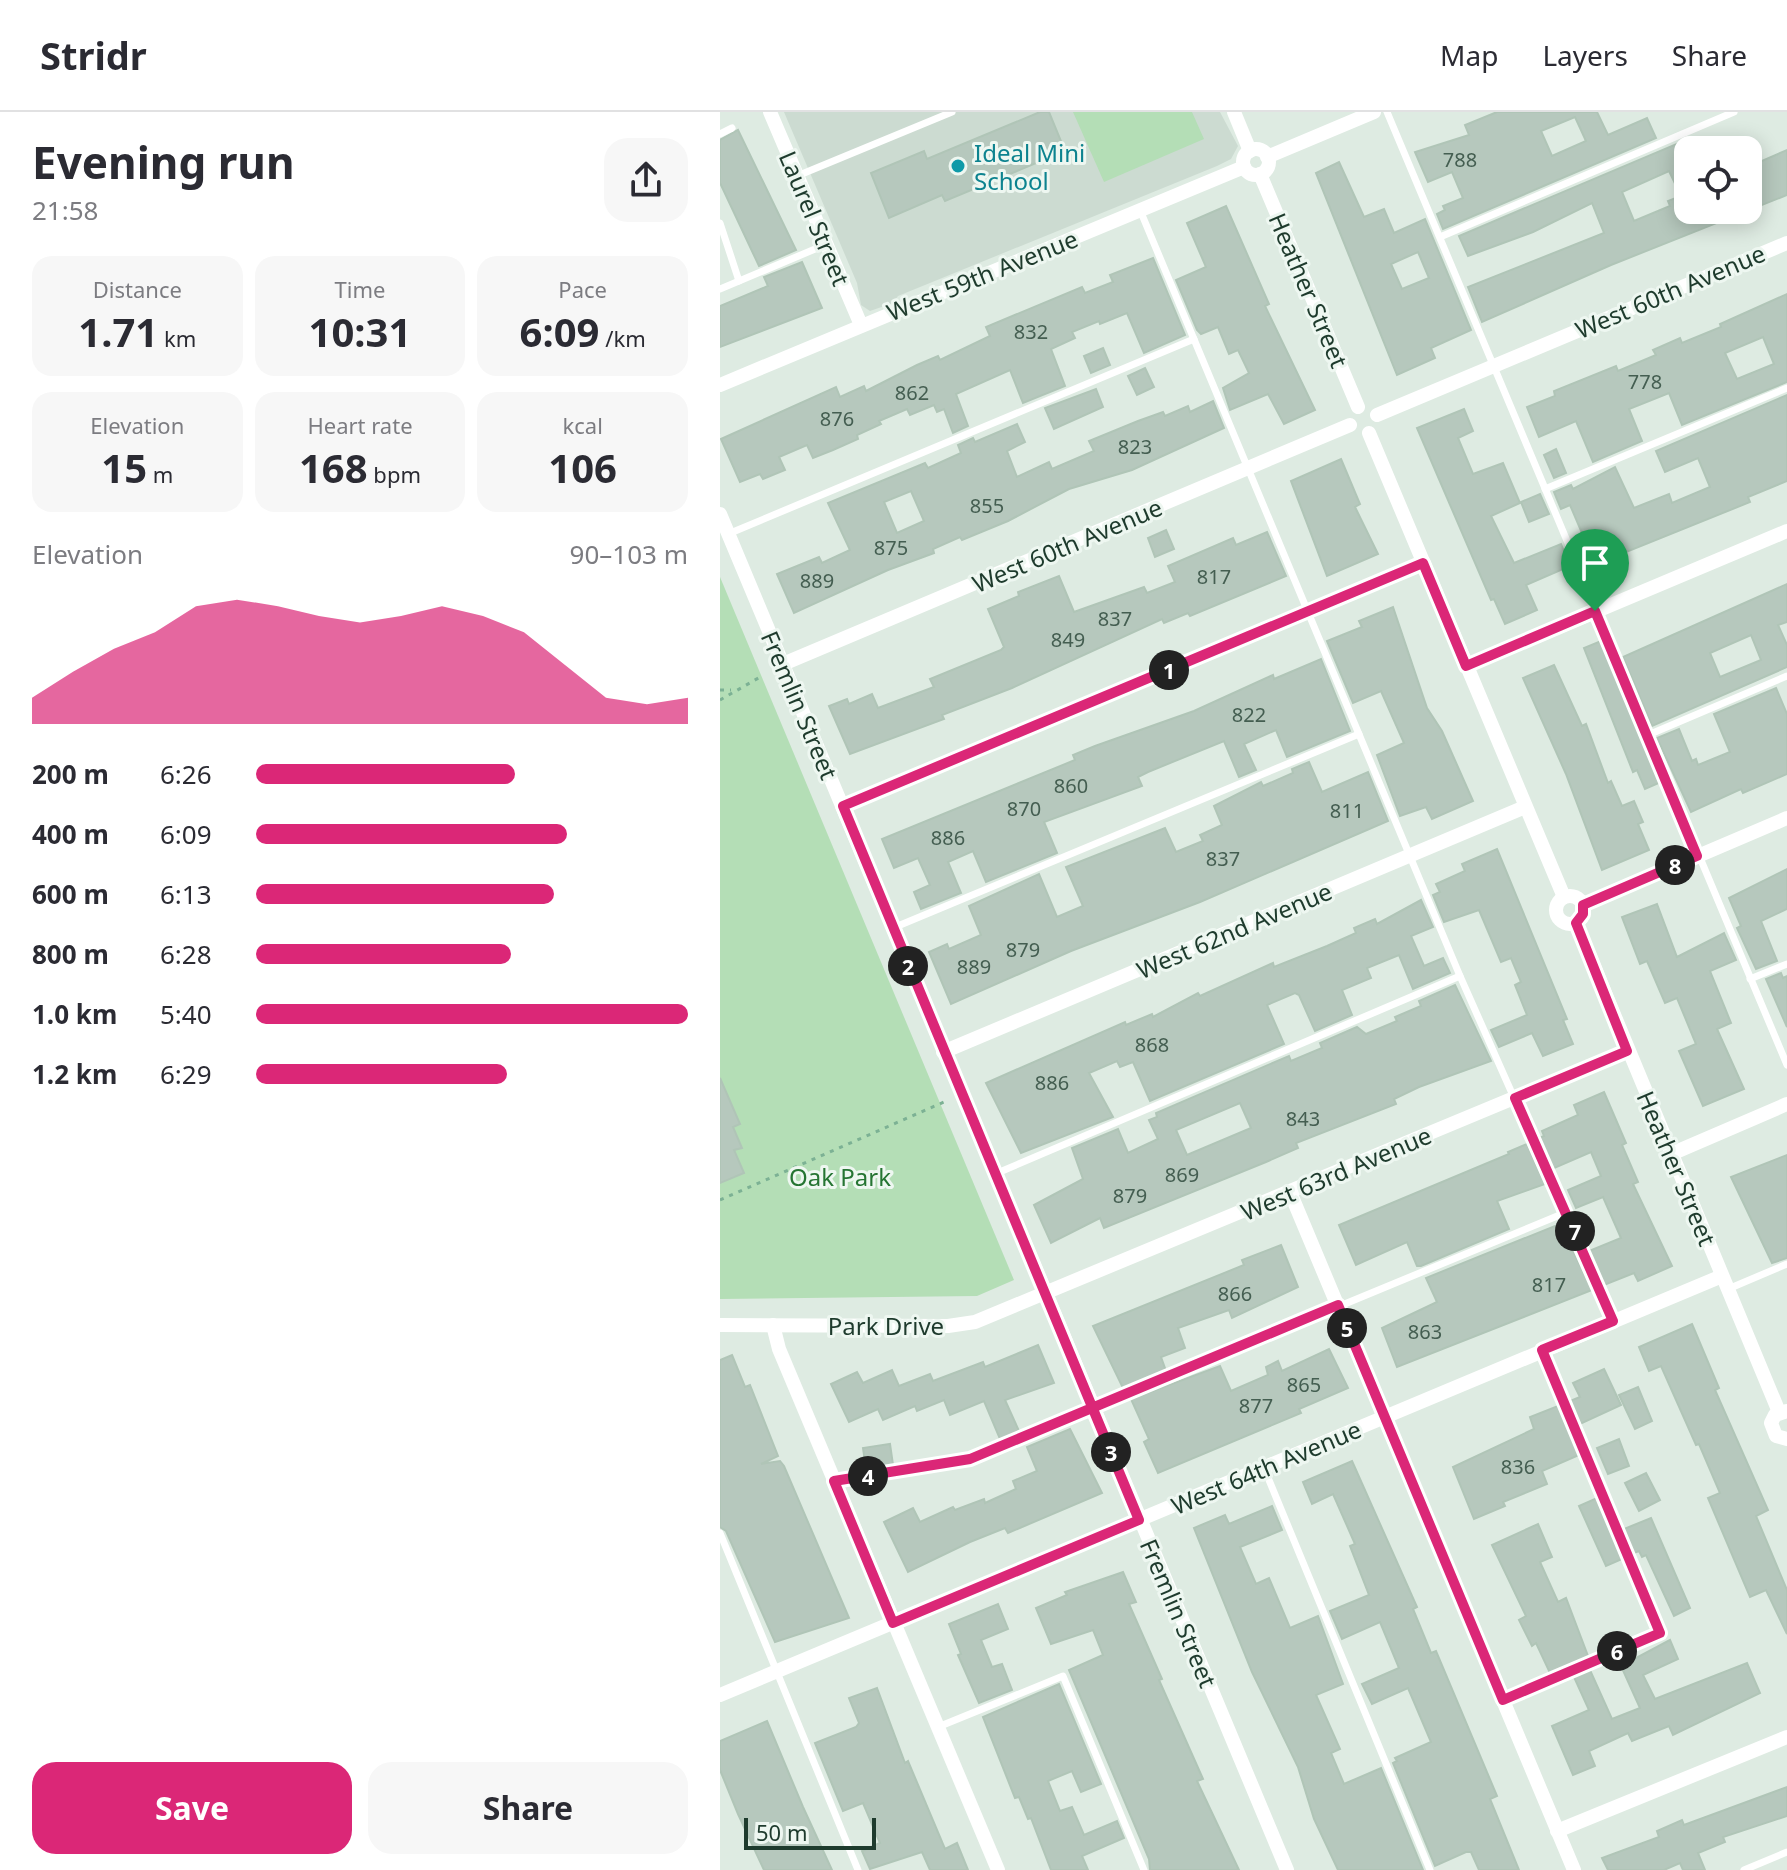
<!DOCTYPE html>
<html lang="en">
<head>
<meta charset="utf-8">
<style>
	:root { --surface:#fff; --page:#f7f7f7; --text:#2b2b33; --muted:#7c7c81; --line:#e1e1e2; --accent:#db2777 }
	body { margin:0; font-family:"Noto Sans",sans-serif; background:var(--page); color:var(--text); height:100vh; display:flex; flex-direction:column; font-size:30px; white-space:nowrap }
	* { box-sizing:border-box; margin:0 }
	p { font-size:26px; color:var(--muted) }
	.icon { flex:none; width:44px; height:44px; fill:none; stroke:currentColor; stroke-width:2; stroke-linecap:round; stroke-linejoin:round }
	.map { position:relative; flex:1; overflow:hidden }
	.details { display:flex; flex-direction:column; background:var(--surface); width:720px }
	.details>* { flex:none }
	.tools { position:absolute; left:954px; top:24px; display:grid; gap:16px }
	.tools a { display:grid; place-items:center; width:88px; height:88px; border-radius:16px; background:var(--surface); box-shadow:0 4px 20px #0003; font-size:40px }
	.scale { position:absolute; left:24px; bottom:20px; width:132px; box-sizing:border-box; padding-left:8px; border:4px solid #1e3b2d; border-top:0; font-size:22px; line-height:28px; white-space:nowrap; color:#1e3b2d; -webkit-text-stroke:6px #eef7f1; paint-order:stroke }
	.pin { position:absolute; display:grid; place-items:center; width:68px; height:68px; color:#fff; margin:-82px -34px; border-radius:50% 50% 50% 0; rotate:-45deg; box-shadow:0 0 8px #0007 }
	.pin .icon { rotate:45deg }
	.km { position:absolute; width:40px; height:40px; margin:-20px; border-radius:50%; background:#222; color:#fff; font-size:22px; line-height:40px; text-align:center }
	.round { display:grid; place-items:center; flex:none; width:84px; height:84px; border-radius:24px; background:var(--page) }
	.head { display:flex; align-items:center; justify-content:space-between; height:136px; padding:0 32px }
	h1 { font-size:44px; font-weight:700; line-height:60px }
	.metrics { display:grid; grid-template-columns:repeat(3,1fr); gap:12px; height:136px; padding:8px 32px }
	.metrics div { display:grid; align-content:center; border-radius:20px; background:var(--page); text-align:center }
	.metrics b { font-size:40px; font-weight:700 }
	.metrics small { font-size:22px; font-weight:400 }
	.metrics p { font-size:22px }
	.chart { height:224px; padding:16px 32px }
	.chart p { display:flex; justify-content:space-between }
	.chart svg { width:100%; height:144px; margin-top:8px; fill:var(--accent); opacity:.7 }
	.cta { display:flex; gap:16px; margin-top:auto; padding:16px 32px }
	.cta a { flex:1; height:92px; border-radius:24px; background:var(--accent); color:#fff; font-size:32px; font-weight:700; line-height:92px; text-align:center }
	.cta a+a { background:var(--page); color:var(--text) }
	ul { padding:0 32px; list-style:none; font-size:26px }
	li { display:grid; grid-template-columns:128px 96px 1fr; align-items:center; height:60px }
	li i { height:20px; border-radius:10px; background:var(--accent) }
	header { display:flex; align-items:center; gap:48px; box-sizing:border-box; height:112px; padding:0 40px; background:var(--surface); border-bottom:2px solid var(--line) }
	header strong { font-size:38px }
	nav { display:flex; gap:44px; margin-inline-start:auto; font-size:28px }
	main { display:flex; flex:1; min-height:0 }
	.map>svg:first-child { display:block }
	.built { fill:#ccdbd1 }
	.green { fill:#b4deb6 }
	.building { fill:#b6c8bd; stroke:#b0c5b7; stroke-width:2; fill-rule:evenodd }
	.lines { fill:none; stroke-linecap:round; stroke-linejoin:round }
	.path { stroke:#7cb194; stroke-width:3; stroke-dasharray:4 6; stroke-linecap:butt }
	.service { stroke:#fff; stroke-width:7 }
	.minor { stroke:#fff; stroke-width:14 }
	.route-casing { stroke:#fff; stroke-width:16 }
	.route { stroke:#db2777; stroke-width:10 }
	.culture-dot { fill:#0f9aa8; stroke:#eef7f1; stroke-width:3 }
	.labels { text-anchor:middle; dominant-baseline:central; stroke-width:6; stroke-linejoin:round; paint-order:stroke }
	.number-label { font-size:20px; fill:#445e51 }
	.culture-label { font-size:24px; fill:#0d838f; stroke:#eef7f1; text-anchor:start }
	.street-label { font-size:24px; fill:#1e3b2d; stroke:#eef7f1 }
	.park-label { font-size:24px; fill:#267533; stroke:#eef7f1 }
</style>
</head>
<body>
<header>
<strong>Stridr</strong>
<nav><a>Map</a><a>Layers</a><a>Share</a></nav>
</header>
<main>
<section class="details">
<div class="head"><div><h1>Evening run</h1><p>21:58</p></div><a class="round"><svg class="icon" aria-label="share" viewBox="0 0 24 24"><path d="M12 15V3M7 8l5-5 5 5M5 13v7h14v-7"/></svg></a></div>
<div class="metrics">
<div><p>Distance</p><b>1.71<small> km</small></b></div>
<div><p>Time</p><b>10:31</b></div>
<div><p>Pace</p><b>6:09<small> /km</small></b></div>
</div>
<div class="metrics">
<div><p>Elevation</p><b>15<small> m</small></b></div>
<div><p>Heart rate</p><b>168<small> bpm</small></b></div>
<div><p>kcal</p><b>106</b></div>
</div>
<div class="chart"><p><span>Elevation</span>90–103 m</p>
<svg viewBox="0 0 160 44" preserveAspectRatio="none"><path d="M0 44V36L10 28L20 21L30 16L40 8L50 6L60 8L70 11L80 13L90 11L100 8L110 11L120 16L130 26L140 36L150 38L160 36V44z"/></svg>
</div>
<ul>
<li><b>200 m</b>6:26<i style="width:60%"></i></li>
<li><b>400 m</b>6:09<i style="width:72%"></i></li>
<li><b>600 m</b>6:13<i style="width:69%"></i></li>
<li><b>800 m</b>6:28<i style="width:59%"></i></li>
<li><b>1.0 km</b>5:40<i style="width:100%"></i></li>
<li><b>1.2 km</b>6:29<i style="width:58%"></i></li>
</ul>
<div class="cta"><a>Save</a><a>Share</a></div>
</section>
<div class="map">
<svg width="1067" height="1758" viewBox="0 0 1067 1758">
	<rect width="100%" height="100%" fill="#deebe2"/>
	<polygon class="built" points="64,0 500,0 518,34 511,47 497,54 178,184 173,191 150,199 141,193 137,171"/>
	<g class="green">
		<polygon points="353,0 472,0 484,27 384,70"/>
		<polygon points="0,465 294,1168 257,1184 0,1187"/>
	</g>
	<g class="building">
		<polygon points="320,0 329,0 345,39 225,89 222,83 169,106 151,61 204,39 207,47"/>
		<path d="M 777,0 L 877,0 L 888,23 L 927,6 L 936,26 L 723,117 L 717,102 L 725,98 L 723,94 L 743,86 L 732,60 L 708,70 L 695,40 L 749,23 L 745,13 ZM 855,5 L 866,29 L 832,44 L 821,19 Z"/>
		<polygon points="18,18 76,138 39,154 0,71 0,28"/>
		<path d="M 959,31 L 968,51 L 968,98 L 1028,98 L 1028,55 L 1067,38 L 1067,83 L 891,153 L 762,210 L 748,175 L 884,121 L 872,91 L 813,120 L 748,144 L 739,124 ZM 949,59 L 961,84 L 948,89 L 950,94 L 914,109 L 902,80 Z"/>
		<path d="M 619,50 L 644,105 L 664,97 L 674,121 L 705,107 L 751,218 L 711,236 L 715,246 L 677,263 L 596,61 ZM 698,140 L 709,166 L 682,177 L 671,152 Z"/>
		<polygon points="506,94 549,192 545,194 595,298 564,312 548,282 510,298 503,276 529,261 518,238 509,242 498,215 481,222 477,218 456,168 486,155 467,111"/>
		<polygon points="433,146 465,223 424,241 407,201 380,212 379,209 352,220 355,226 331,237 345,274 303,291 290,258 236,282 248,314 233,321 224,297 217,300 214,293 190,303 187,297 159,309 161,312 137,323 138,327 113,338 93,346 87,333 59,345 65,358 43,367 40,362 20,370 1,327 116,275 120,285 144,274 146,279 197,253 218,244 220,248 270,224 266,215 362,175 365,181 393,170 390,163"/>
		<polygon points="82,150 102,196 0,235 0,194 48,174 44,165"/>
		<path d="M 1067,182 L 1067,270 L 962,313 L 949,281 L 909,297 L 922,329 L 873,350 L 856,309 L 819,325 L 807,295 L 835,284 L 834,279 L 896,254 L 898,259 L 936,243 L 933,238 L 960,226 L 962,231 L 1001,215 L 1000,212 ZM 1043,225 L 1054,252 L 1017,267 L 1005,241 Z"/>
		<polygon points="383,236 390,253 371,261 364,244"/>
		<polygon points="425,256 434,275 417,283 408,264"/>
		<polygon points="376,277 383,295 334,317 325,296"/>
		<polygon points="1067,283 1067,369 1028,385 1030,390 869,455 866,447 862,449 853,427 862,421 850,393 841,397 834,380 851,373 853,377 895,355 914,396 949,382 952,391 990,375 978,346 945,360 936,339"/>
		<path d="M 493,289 L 504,316 L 412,358 L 349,377 L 288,409 L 242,428 L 240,425 L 213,437 L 214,441 L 168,458 L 74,501 L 57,462 L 99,445 L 102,451 L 130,438 L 108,391 L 205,351 L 208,356 L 241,341 L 238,333 L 253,326 L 255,330 L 297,312 L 305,330 L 287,339 L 297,365 L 329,350 L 332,357 L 374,339 L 369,329 L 418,309 L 443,300 L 445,304 L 468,294 L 470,300 ZM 191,379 L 204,409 L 177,421 L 164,390 Z"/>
		<polygon points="744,297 753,319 738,326 753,362 783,351 800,391 771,404 794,451 841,432 850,454 806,473 817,498 785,512 774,487 771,488 697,316"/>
		<polygon points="836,337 846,361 834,366 824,343"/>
		<polygon points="621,347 640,392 635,395 658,442 607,464 571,369"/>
		<polygon points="820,382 829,402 809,410 801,390"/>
		<polygon points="446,418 454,437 435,445 428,426"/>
		<polygon points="547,420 566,464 470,504 468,501 444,511 442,507 292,576 222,603 224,607 130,642 109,594 127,587 129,592 152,582 158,596 214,575 210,567 281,538 284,535 268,497 299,484 298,480 339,464 354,500 424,475 427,481 455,470 448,454 513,426 516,433"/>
		<path d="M 1067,472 L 1067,510 L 1058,513 L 1067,533 L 1067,555 L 932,614 L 903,545 ZM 1031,523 L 1041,548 L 1000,565 L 990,541 Z"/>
		<polygon points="673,495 707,596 722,619 753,689 712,707 706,695 680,704 657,643 684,631 661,579 633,591 607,529 642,515 639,509"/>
		<polygon points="881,529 941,670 925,677 917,658 913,660 864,536"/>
		<polygon points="601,547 630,619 567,645 556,618 524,632 536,658 519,665 504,629 428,660 418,665 422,674 324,710 337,741 266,770 253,739 228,750 241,781 201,797 194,780 210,773 198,746 174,756 162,727 355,648 353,643 375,634 474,599 553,563 554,567"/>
		<polygon points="834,553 862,614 866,612 888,671 891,669 902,694 914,689 923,710 918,712 929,738 882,758 846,662 803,566"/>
		<polygon points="1056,576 1067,602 1067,662 1023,681 1021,677 971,700 937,626 959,617 972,649 976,647 978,653 1010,640 994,602"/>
		<polygon points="589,650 602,680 648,660 668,709 480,790 351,839 231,892 209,840 227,832 229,837 261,823 249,794 319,762 337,805 363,794 346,755 445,716 456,740 483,729 480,723 502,713 494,694 541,670 543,674 573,661 572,657"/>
		<polygon points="777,737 847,907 843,908 853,932 823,944 812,921 779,935 771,918 807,903 795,873 801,870 791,846 781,850 759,798 724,810 713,783 720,780 716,772 745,759 742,752"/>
		<polygon points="1067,757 1067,797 1041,809 1057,849 1036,857 1017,816 1021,814 1009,786"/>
		<polygon points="701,788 713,815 691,824 704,854 723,846 730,861 693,877 679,843 647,856 651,866 622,878 632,903 595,919 579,883 575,881 547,893 564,932 430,989 413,950 400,955 397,949 369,961 393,1005 301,1041 266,971 405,910 406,913 432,902 433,905 478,881 480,884 553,851 554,855 607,834 636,821 634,816 655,807 657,812"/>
		<polygon points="937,792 957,845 1004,821 1016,848 990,859 1011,911 997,917 1024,977 983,994 959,939 976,932 957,886 945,891 927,849 920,852 902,805"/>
		<polygon points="1061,861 1063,866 1067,864 1067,915 1046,867"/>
		<path d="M 735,873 L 771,949 L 699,975 L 674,987 L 676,992 L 576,1031 L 578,1036 L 546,1050 L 384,1116 L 380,1106 L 331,1131 L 314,1093 L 363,1067 L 352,1036 L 398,1017 L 408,1041 L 438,1027 L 429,1008 L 437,1005 L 436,1001 L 569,944 L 571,949 L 602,936 L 600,931 L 637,915 L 646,922 L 677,909 L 675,905 L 701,894 L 699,889 ZM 520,991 L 531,1016 L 467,1043 L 456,1018 Z"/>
		<polygon points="0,966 20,1012 13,1015 22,1036 14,1038 24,1061 0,1071"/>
		<polygon points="884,980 906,1031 902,1033 918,1070 913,1072 952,1154 918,1169 914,1161 884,1173 869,1139 901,1126 883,1085 856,1096 848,1078 881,1064 871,1040 832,1057 819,1026 824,1024 822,1019 858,1003 854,993"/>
		<polygon points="807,1032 825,1072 777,1089 789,1117 701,1154 697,1154 687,1130 636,1153 619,1113 789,1042 788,1040"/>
		<polygon points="1067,1043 1067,1146 1052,1151 1011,1065"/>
		<polygon points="840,1112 872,1178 677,1255 662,1216 717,1190 706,1166"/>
		<polygon points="561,1133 578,1175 512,1206 509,1198 458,1216 465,1236 441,1245 446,1259 403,1276 373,1214 524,1153 522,1148"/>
		<polygon points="972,1212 999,1276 995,1278 1048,1398 1036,1404 1067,1478 1067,1522 1046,1478 1030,1485 988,1386 1000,1381 979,1332 976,1333 941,1254 929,1259 919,1235"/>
		<polygon points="318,1233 334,1271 285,1288 299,1319 280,1327 264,1289 230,1303 224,1288 197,1299 195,1294 163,1308 158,1297 129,1310 111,1272 137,1260 143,1271 172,1258 179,1274 210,1262 213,1269 263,1250 265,1255"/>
		<polygon points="609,1237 628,1276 579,1297 581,1301 438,1361 424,1330 429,1327 411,1287 500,1254 511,1279 548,1263 546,1255 558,1249 562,1259"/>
		<polygon points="12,1243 25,1275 30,1273 58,1344 41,1352 60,1349 64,1354 129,1506 55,1530 6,1419 0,1415 0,1248"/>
		<polygon points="884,1257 901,1293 860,1312 850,1289 860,1285 853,1271"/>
		<polygon points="918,1275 932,1309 915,1317 899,1283"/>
		<polygon points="838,1294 859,1343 822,1359 827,1372 783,1390 785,1394 754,1407 733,1355 814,1317 810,1305"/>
		<polygon points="350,1317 382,1381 288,1421 285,1416 250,1430 188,1460 164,1410 193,1396 200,1410 233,1395 235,1398 264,1387 265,1391 296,1377 293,1369 317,1359 307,1335"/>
		<polygon points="899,1327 909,1354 888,1362 877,1336"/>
		<polygon points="170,1332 173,1353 146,1357 143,1336"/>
		<polygon points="632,1349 697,1495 693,1497 711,1541 716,1539 777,1684 770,1687 799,1758 759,1758 751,1740 746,1740 715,1754 673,1651 677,1649 675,1646 711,1630 688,1576 652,1592 642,1572 679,1556 660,1510 622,1527 610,1499 649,1483 630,1434 635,1432 613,1382 592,1392 583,1370"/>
		<polygon points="926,1361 940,1388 919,1399 905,1371"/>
		<polygon points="877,1386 902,1447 886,1454 859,1394"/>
		<polygon points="552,1394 562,1418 520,1435 536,1472 549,1466 570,1516 598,1504 623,1572 596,1583 620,1637 611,1641 624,1672 661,1656 703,1758 618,1758 594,1707 578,1655 532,1560 474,1416 505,1403 509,1412"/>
		<polygon points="931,1406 970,1496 954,1504 926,1443 922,1445 919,1439 914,1441 904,1417"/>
		<polygon points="818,1412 832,1445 820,1450 838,1490 846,1486 868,1544 830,1561 816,1531 812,1534 799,1508 806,1504 772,1433"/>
		<polygon points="403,1460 416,1490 409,1492 442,1567 439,1568 483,1667 477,1669 519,1758 430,1758 429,1747 349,1558 383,1543 373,1518 331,1532 316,1496 347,1483 345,1480"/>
		<polygon points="278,1492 288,1517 261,1528 272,1555 282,1552 292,1578 259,1591 238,1543 241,1542 229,1512"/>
		<polygon points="950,1528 958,1547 923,1563 935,1587 1027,1551 1040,1581 953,1623 949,1614 912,1629 908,1621 869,1639 875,1654 853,1663 832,1614 869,1598 854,1565 870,1558 892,1607 920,1596 901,1554"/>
		<polygon points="339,1572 381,1672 361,1680 352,1659 328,1669 340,1699 352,1695 364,1723 397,1709 404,1726 362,1744 368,1758 331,1758 311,1706 308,1707 299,1685 295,1686 263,1605"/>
		<polygon points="157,1576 185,1651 188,1649 225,1737 237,1731 248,1758 210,1758 202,1740 150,1757 142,1739 160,1731 143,1691 123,1699 95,1631 136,1615 139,1611 129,1586"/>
		<polygon points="47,1609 83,1695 112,1758 44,1758 18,1702 0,1658 0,1629"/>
		<polygon points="1067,1675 1067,1704 1003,1725 1005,1730 978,1741 985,1758 963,1758 960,1751 944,1758 888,1758 882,1746 939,1725 937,1719 962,1708 964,1713"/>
	</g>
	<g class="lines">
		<g class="path">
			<polyline points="0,578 11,578"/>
			<polyline points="0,588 42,564"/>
			<polyline points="0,1088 224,990"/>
		</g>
		<g class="service">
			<polyline points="667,0 1067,953"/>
			<polyline points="0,22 12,16"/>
			<polyline points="77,64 232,0"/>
			<polyline points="420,98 740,864 893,1209"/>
			<polyline points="0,111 19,169"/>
			<polyline points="720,125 1014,0"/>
			<polyline points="0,177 107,132"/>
			<polyline points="825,377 1067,276"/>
			<polyline points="8,422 474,227"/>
			<polyline points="928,623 1067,564"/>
			<polyline points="173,816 639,622"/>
			<polyline points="1030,867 1067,852"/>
			<polyline points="275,1062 740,864"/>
			<polyline points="1008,1177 1067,1152"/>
			<polyline points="544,1356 710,1758"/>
			<polyline points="116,1369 250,1347 847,1100"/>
			<polyline points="0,1421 138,1758"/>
			<polyline points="783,1588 940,1521 822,1238"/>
			<polyline points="218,1615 343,1564 424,1758"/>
			<polyline points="1024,1758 1067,1740"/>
		</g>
		<g class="minor">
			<polyline points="50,0 141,213"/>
			<polyline points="514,0 530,39"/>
			<circle cx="536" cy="50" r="13"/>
			<polyline points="547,45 654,0"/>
			<polyline points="540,62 638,295"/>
			<polyline points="0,273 524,55"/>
			<polyline points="657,303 1067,131"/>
			<polyline points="649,321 844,785"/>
			<polyline points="0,402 567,1758"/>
			<polyline points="63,552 630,313"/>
			<polyline points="746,554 1067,419"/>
			<polyline points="123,694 703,451"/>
			<circle cx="850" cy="798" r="14"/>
			<polyline points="863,793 1067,706"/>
			<polyline points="856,811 1059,1300"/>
			<polyline points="223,940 805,695"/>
			<polyline points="951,1042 1067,992"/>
			<polyline points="570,1080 854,1758"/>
			<polyline points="0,1213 228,1214 255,1210 907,939"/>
			<polyline points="53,1213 59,1237 278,1758"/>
			<polyline points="1067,1299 1055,1303 1051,1311 1056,1324 1067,1327"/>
			<polyline points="0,1583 1002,1164"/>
			<polyline points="837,1719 1067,1625"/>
		</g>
	</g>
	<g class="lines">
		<g class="route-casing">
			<path id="route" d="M 875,499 L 746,554 L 703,451 L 123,694 C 220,933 322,1169 419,1408 L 173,1511 L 114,1369 L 250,1347 L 618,1193 L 783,1588 L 940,1521 L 822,1238 L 893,1209 L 795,986 L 907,939 L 856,811 L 863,802 L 863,793 L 977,744 L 875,499"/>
		</g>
		<use href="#route" class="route"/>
	</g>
	<circle class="culture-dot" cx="238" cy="54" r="8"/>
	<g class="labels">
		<g class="number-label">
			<text x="740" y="47">788</text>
			<text x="311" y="219">832</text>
			<text x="925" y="269">778</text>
			<text x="192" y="280">862</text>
			<text x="117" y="306">876</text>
			<text x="415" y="334">823</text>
			<text x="267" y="393">855</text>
			<text x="171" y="435">875</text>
			<text x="494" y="464">817</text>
			<text x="97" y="468">889</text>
			<text x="395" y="506">837</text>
			<text x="348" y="527">849</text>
			<text x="529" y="602">822</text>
			<text x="351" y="673">860</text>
			<text x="304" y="696">870</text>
			<text x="627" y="698">811</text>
			<text x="228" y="725">886</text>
			<text x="503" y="746">837</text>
			<text x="303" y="837">879</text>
			<text x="254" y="854">889</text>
			<text x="432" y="932">868</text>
			<text x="332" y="970">886</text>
			<text x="583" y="1006">843</text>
			<text x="462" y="1062">869</text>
			<text x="410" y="1083">879</text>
			<text x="829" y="1172">817</text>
			<text x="515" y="1181">866</text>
			<text x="705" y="1219">863</text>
			<text x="584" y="1272">865</text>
			<text x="536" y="1293">877</text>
			<text x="798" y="1354">836</text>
		</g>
		<g class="culture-label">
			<text x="254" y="40">Ideal Mini<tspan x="254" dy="28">School</tspan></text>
		</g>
		<g class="street-label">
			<text transform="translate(95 106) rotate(67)">Laurel Street</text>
			<text transform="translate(262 163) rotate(-22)">West 59th Avenue</text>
			<text transform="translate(589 178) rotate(67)">Heather Street</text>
			<text transform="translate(950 179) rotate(-23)">West 60th Avenue</text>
			<text transform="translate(347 433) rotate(-23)">West 60th Avenue</text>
			<text transform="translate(80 593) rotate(67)">Fremlin Street</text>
			<text transform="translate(514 818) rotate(-23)">West 62nd Avenue</text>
			<text transform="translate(957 1056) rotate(67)">Heather Street</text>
			<text transform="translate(616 1061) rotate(-23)">West 63rd Avenue</text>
			<text x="166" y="1213">Park Drive</text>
			<text transform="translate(546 1355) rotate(-23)">West 64th Avenue</text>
			<text transform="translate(459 1501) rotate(67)">Fremlin Street</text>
		</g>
		<g class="park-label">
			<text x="120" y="1064">Oak Park</text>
		</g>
	</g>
</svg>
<div class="tools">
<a><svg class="icon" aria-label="locate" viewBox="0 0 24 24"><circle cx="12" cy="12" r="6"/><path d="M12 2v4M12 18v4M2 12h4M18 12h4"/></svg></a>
</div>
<div class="scale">50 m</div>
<div class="pin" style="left:875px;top:499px;background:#1e9e55"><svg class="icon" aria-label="arrive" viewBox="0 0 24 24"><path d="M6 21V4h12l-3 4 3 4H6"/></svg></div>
<b class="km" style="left:449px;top:558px">1</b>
<b class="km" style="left:188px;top:854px">2</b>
<b class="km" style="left:391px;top:1340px">3</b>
<b class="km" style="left:148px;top:1364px">4</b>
<b class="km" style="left:627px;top:1216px">5</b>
<b class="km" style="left:897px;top:1539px">6</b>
<b class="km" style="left:855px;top:1119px">7</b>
<b class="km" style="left:955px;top:753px">8</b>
</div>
</main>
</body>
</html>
